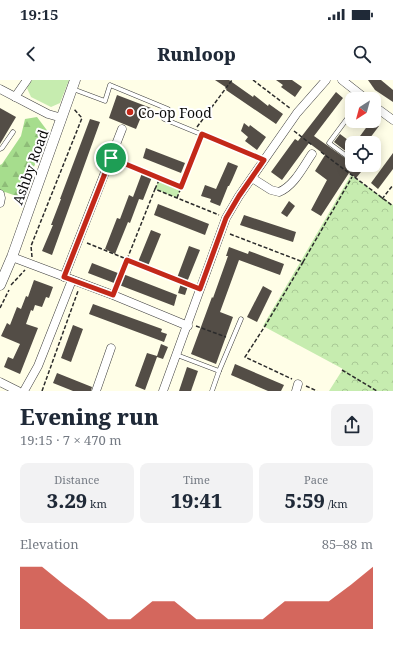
<!DOCTYPE html>
<html lang="en">
<head>
<meta charset="utf-8">
<style>
	:root { --surface:#fff; --page:#f2f2f3; --text:#1f2937; --muted:#747a83; --accent:#c32819 }
	body { margin:0; font-family:"Noto Serif",serif; background:var(--page); color:var(--text); height:100vh; display:flex; flex-direction:column; font-size:15px; white-space:nowrap }
	* { box-sizing:border-box; margin:0 }
	p { font-size:13px; color:var(--muted) }
	.icon { flex:none; width:22px; height:22px; fill:none; stroke:currentColor; stroke-width:2; stroke-linecap:round; stroke-linejoin:round }
	.map { position:relative; height:311px; overflow:hidden }
	.details { display:flex; flex-direction:column; background:var(--surface); flex:1 }
	.details>* { flex:none }
	.needle { width:26px; rotate:216deg }
	.tools { position:absolute; left:345px; top:12px; display:grid; gap:8px }
	.tools a { display:grid; place-items:center; width:36px; height:36px; border-radius:8px; background:var(--surface); box-shadow:0 2px 10px #0003; font-size:20px }
	.pin { position:absolute; display:grid; place-items:center; width:34px; height:34px; color:#fff; margin:-17px; border:2px solid #fff; border-radius:50%; box-shadow:0 1px 4px #0007 }
	.round { display:grid; place-items:center; flex:none; width:42px; height:42px; border-radius:8px; background:var(--page) }
	.headline { display:flex; align-items:center; justify-content:space-between; height:68px; padding:0 20px }
	h1 { font-size:22px; font-weight:800; line-height:30px }
	.figures { display:grid; grid-template-columns:repeat(3,1fr); gap:6px; height:68px; padding:4px 20px }
	.figures div { display:grid; align-content:center; border-radius:8px; background:var(--page); text-align:center }
	.figures b { font-size:20px; font-weight:800 }
	.figures small { font-size:11px; font-weight:400 }
	.figures p { font-size:11px }
	.chart { height:112px; padding:8px 20px }
	.chart p { display:flex; justify-content:space-between }
	.chart svg { width:100%; height:72px; margin-top:4px; fill:var(--accent); opacity:.7 }
	.status { display:flex; justify-content:space-between; align-items:center; height:28px; padding:0 20px; background:var(--surface); direction:ltr }
	.status svg { height:11px; fill:currentColor }
	header { display:flex; justify-content:space-between; align-items:center; height:52px; padding:0 20px; background:var(--surface); font-size:18px; font-weight:800 }
	.map>svg:first-child { display:block }
	.grass { fill:#c6ecaf }
	.forest { fill:url(#forest-firs) }
	.park { fill:url(#park-crowns) }
	.building { fill:#534d46 }
	.lines { fill:none; stroke-linecap:round; stroke-linejoin:round }
	.service-casing { stroke:#3d3d3d; stroke-width:5 }
	.minor-casing { stroke:#3d3d3d; stroke-width:9 }
	.tertiary-casing { stroke:#3d3d3d; stroke-width:11 }
	.path { stroke:#2c2c2c; stroke-width:1.5; stroke-dasharray:4 2; stroke-linecap:butt }
	.service { stroke:#fff; stroke-width:4 }
	.minor { stroke:#fff; stroke-width:8 }
	.tertiary { stroke:#fff; stroke-width:10 }
	.route-casing { stroke:#fff; stroke-width:8 }
	.route { stroke:#c32819; stroke-width:5 }
	.poi-dot { fill:#c32819; stroke:#fff; stroke-width:1.5 }
	.labels { text-anchor:middle; dominant-baseline:central; stroke-width:4; stroke-linejoin:round; paint-order:stroke }
	.poi-label { font-size:14px; fill:#0a0a0a; stroke:#fff; text-anchor:start }
	.street-label { font-size:14px; fill:#0a0a0a; stroke:#fff }
</style>
</head>
<body>
<div class="status"><b>19:15</b><svg viewBox="0 0 49 12"><path d="M0 12V9h3v3zM5 12V6h3v6zM10 12V3h3v9zM15 12V0h3v12zM26 1h20v11H26zM47 4h2v5h-2z"/></svg></div>
<header><svg class="icon" aria-label="back" viewBox="0 0 24 24"><path d="M15 5l-7 7 7 7"/></svg>Runloop<svg class="icon" aria-label="search" viewBox="0 0 24 24"><circle cx="10" cy="10" r="6"/><path d="M15 15l6 6"/></svg></header>
<div class="map">
<svg width="393" height="311" viewBox="0 0 393 311">
	<defs>
		<pattern id="forest-firs" width="22" height="20" patternUnits="userSpaceOnUse"><rect width="22" height="20" fill="#a6dd8d"/><path d="M5 1l3.5 6h-7zM16 11l3.5 6h-7z" fill="#8ebc78"/></pattern>
		<pattern id="park-crowns" width="20" height="18" patternUnits="userSpaceOnUse"><rect width="20" height="18" fill="#c6ecaf"/><path d="M2 6a3 3 0 1 1 6 0M12 15a3 3 0 1 1 6 0" fill="none" stroke="#a9c995"/></pattern>
	</defs>
	<rect width="100%" height="100%" fill="#fffee7"/>
	<g class="grass">
		<polygon points="32,0 69,0 60,23 51,27 31,17 27,8"/>
		<polygon points="160,98 181,107 177,118 155,109"/>
	</g>
	<polygon class="forest" points="37,37 49,53 37,79 22,118 5,112 0,119 0,85 2,84 21,56 25,39"/>
	<polygon class="park" points="351,95 393,125 393,311 329,311 343,289 263,246"/>
	<g class="building">
		<polygon points="215,0 229,0 253,17 254,15 268,26 269,24 283,34 276,44 226,10 227,8"/>
		<polygon points="276,0 292,0 302,7 295,17 281,7 283,5"/>
		<polygon points="368,0 381,0 393,10 393,22 375,10"/>
		<polygon points="336,12 343,18 314,56 352,83 352,85 361,92 356,98 349,93 321,136 311,130 327,100 315,91 325,75 309,63 282,100 271,92 295,59 298,61"/>
		<polygon points="117,15 151,28 147,39 141,37 136,49 109,38"/>
		<polygon points="0,28 16,37 0,64"/>
		<polygon points="90,39 100,42 52,175 42,171 53,145 51,145 61,119 60,119"/>
		<polygon points="371,41 379,46 373,54 366,63 355,63"/>
		<polygon points="244,43 249,47 250,45 266,57 257,70 245,61 248,57 241,51"/>
		<polygon points="340,54 352,63 352,76 334,62"/>
		<polygon points="146,68 185,83 181,93 143,78"/>
		<polygon points="393,73 393,89 378,109 371,103"/>
		<polygon points="228,82 238,86 232,100 229,106 228,106 220,126 210,122 211,119 201,116 205,105 216,109"/>
		<polygon points="142,93 152,97 143,120 139,119 130,143 128,142 115,174 105,169 117,138 120,139 129,115 133,117"/>
		<polygon points="289,121 295,126 287,137 281,133"/>
		<polygon points="158,124 209,144 205,155 154,135"/>
		<polygon points="244,135 296,152 293,162 240,145"/>
		<polygon points="151,150 161,154 148,186 138,182"/>
		<polygon points="189,166 200,170 187,202 177,198"/>
		<polygon points="229,167 248,174 249,171 284,184 280,195 239,180 220,232 233,237 216,284 191,274 212,217 213,218 228,176 226,176"/>
		<polygon points="92,183 123,195 123,194 177,215 174,226 88,193"/>
		<polygon points="34,200 53,207 49,218 46,217 42,227 35,225 33,231 31,230 26,244 38,248 20,294 4,287 8,277 13,279 20,264 1,256 7,243 10,245 17,227 21,229 26,216 28,217"/>
		<polygon points="181,203 188,206 185,215 178,213"/>
		<polygon points="263,206 272,211 257,242 247,237"/>
		<polygon points="93,224 162,249 161,252 167,254 164,262 89,234"/>
		<polygon points="73,245 83,249 71,282 61,278"/>
		<polygon points="161,264 168,267 163,279 157,277 145,310 135,306 147,273 157,276"/>
		<polygon points="235,284 284,305 281,311 268,311 231,295"/>
		<polygon points="187,287 198,291 191,311 179,311"/>
		<polygon points="57,293 92,307 91,311 73,311 53,303"/>
	</g>
	<g class="lines">
		<g class="service-casing">
			<g id="service">
				<polyline points="73,9 105,21 110,5 168,29 164,39 264,80"/>
				<polyline points="352,32 329,63 352,80"/>
				<polyline points="0,69 2,68 13,52"/>
				<polyline points="358,85 361,87"/>
				<polyline points="177,275 219,291 212,311"/>
				<polyline points="219,291 241,239"/>
			</g>
		</g>
		<g class="minor-casing">
			<g id="minor">
				<polyline points="342,0 366,19"/>
				<polyline points="0,9 48,34 62,38"/>
				<polyline points="15,17 27,0"/>
				<polyline points="374,26 393,40"/>
				<path d="M 252,98 L 271,110 L 279,112 C 294,106 303,87 312,74"/>
				<polyline points="0,114 1,118 0,123"/>
				<polyline points="12,177 113,215 188,246"/>
				<polyline points="64,197 122,49"/>
				<polyline points="0,302 18,311"/>
				<polyline points="24,311 38,286 72,200"/>
				<polyline points="96,311 111,268"/>
				<polyline points="163,311 226,138 239,116 297,33 326,0"/>
				<polyline points="296,311 298,304"/>
			</g>
		</g>
		<g class="tertiary-casing">
			<polyline id="tertiary" points="0,205 12,177 75,0"/>
		</g>
		<g class="path">
			<polyline points="253,0 291,29"/>
			<polyline points="197,47 232,0"/>
			<polyline points="294,51 312,65"/>
			<polyline points="321,72 393,126"/>
			<polyline points="118,81 181,107"/>
			<polyline points="155,109 160,98"/>
			<polyline points="177,118 199,60"/>
			<polyline points="382,119 393,105"/>
			<polyline points="230,154 303,182 265,246 245,277 292,299"/>
			<polyline points="87,163 193,206"/>
			<polyline points="32,177 31,166 82,38 74,29"/>
			<polyline points="303,182 352,97"/>
			<polyline points="11,205 25,190"/>
			<polyline points="116,207 155,109 219,135"/>
			<polyline points="0,228 9,210"/>
			<polyline points="196,246 226,257"/>
			<polyline points="342,290 377,311"/>
			<polyline points="306,306 317,311"/>
			<polyline points="42,311 78,211"/>
		</g>
		<use href="#service" class="service"/>
		<use href="#minor" class="minor"/>
		<use href="#tertiary" class="tertiary"/>
	</g>
	<g class="lines">
		<g class="route-casing">
			<polygon id="route" points="202,54 264,80 239,116 226,138 200,209 127,180 113,215 64,197 111,78 181,107"/>
		</g>
		<use href="#route" class="route"/>
	</g>
	<circle class="poi-dot" cx="130" cy="32" r="4"/>
	<g class="labels">
		<g class="poi-label">
			<text x="138" y="32">Co-op Food</text>
		</g>
		<g class="street-label">
			<text transform="translate(30 87) rotate(-70)">Ashby Road</text>
		</g>
	</g>
</svg>
<div class="tools">
<a><svg class="needle" viewBox="-14 -14 28 28"><path d="M0-13l5 13h-10z" fill="#e53935"/><path d="M0 13l5-13h-10z" fill="#747a83"/></svg></a>
<a><svg class="icon" aria-label="locate" viewBox="0 0 24 24"><circle cx="12" cy="12" r="6"/><path d="M12 2v4M12 18v4M2 12h4M18 12h4"/></svg></a>
</div>
<div class="pin" style="left:111px;top:78px;background:#1e9e55"><svg class="icon" aria-label="arrive" viewBox="0 0 24 24"><path d="M6 21V4h12l-3 4 3 4H6"/></svg></div>
</div>
<section class="details">
<div class="headline"><div><h1>Evening run</h1><p>19:15 · 7 × 470 m</p></div><a class="round"><svg class="icon" aria-label="share" viewBox="0 0 24 24"><path d="M12 15V3M7 8l5-5 5 5M5 13v7h14v-7"/></svg></a></div>
<div class="figures">
<div><p>Distance</p><b>3.29<small> km</small></b></div>
<div><p>Time</p><b>19:41</b></div>
<div><p>Pace</p><b>5:59<small> /km</small></b></div>
</div>
<div class="chart"><p><span>Elevation</span>85–88 m</p>
<svg viewBox="0 0 160 44" preserveAspectRatio="none"><path d="M0 44V6L10 6L20 17L30 27L40 38L50 38L60 27L70 27L80 38L90 38L100 38L110 38L120 27L130 27L140 27L150 17L160 6V44z"/></svg>
</div>
</section>
</body>
</html>
